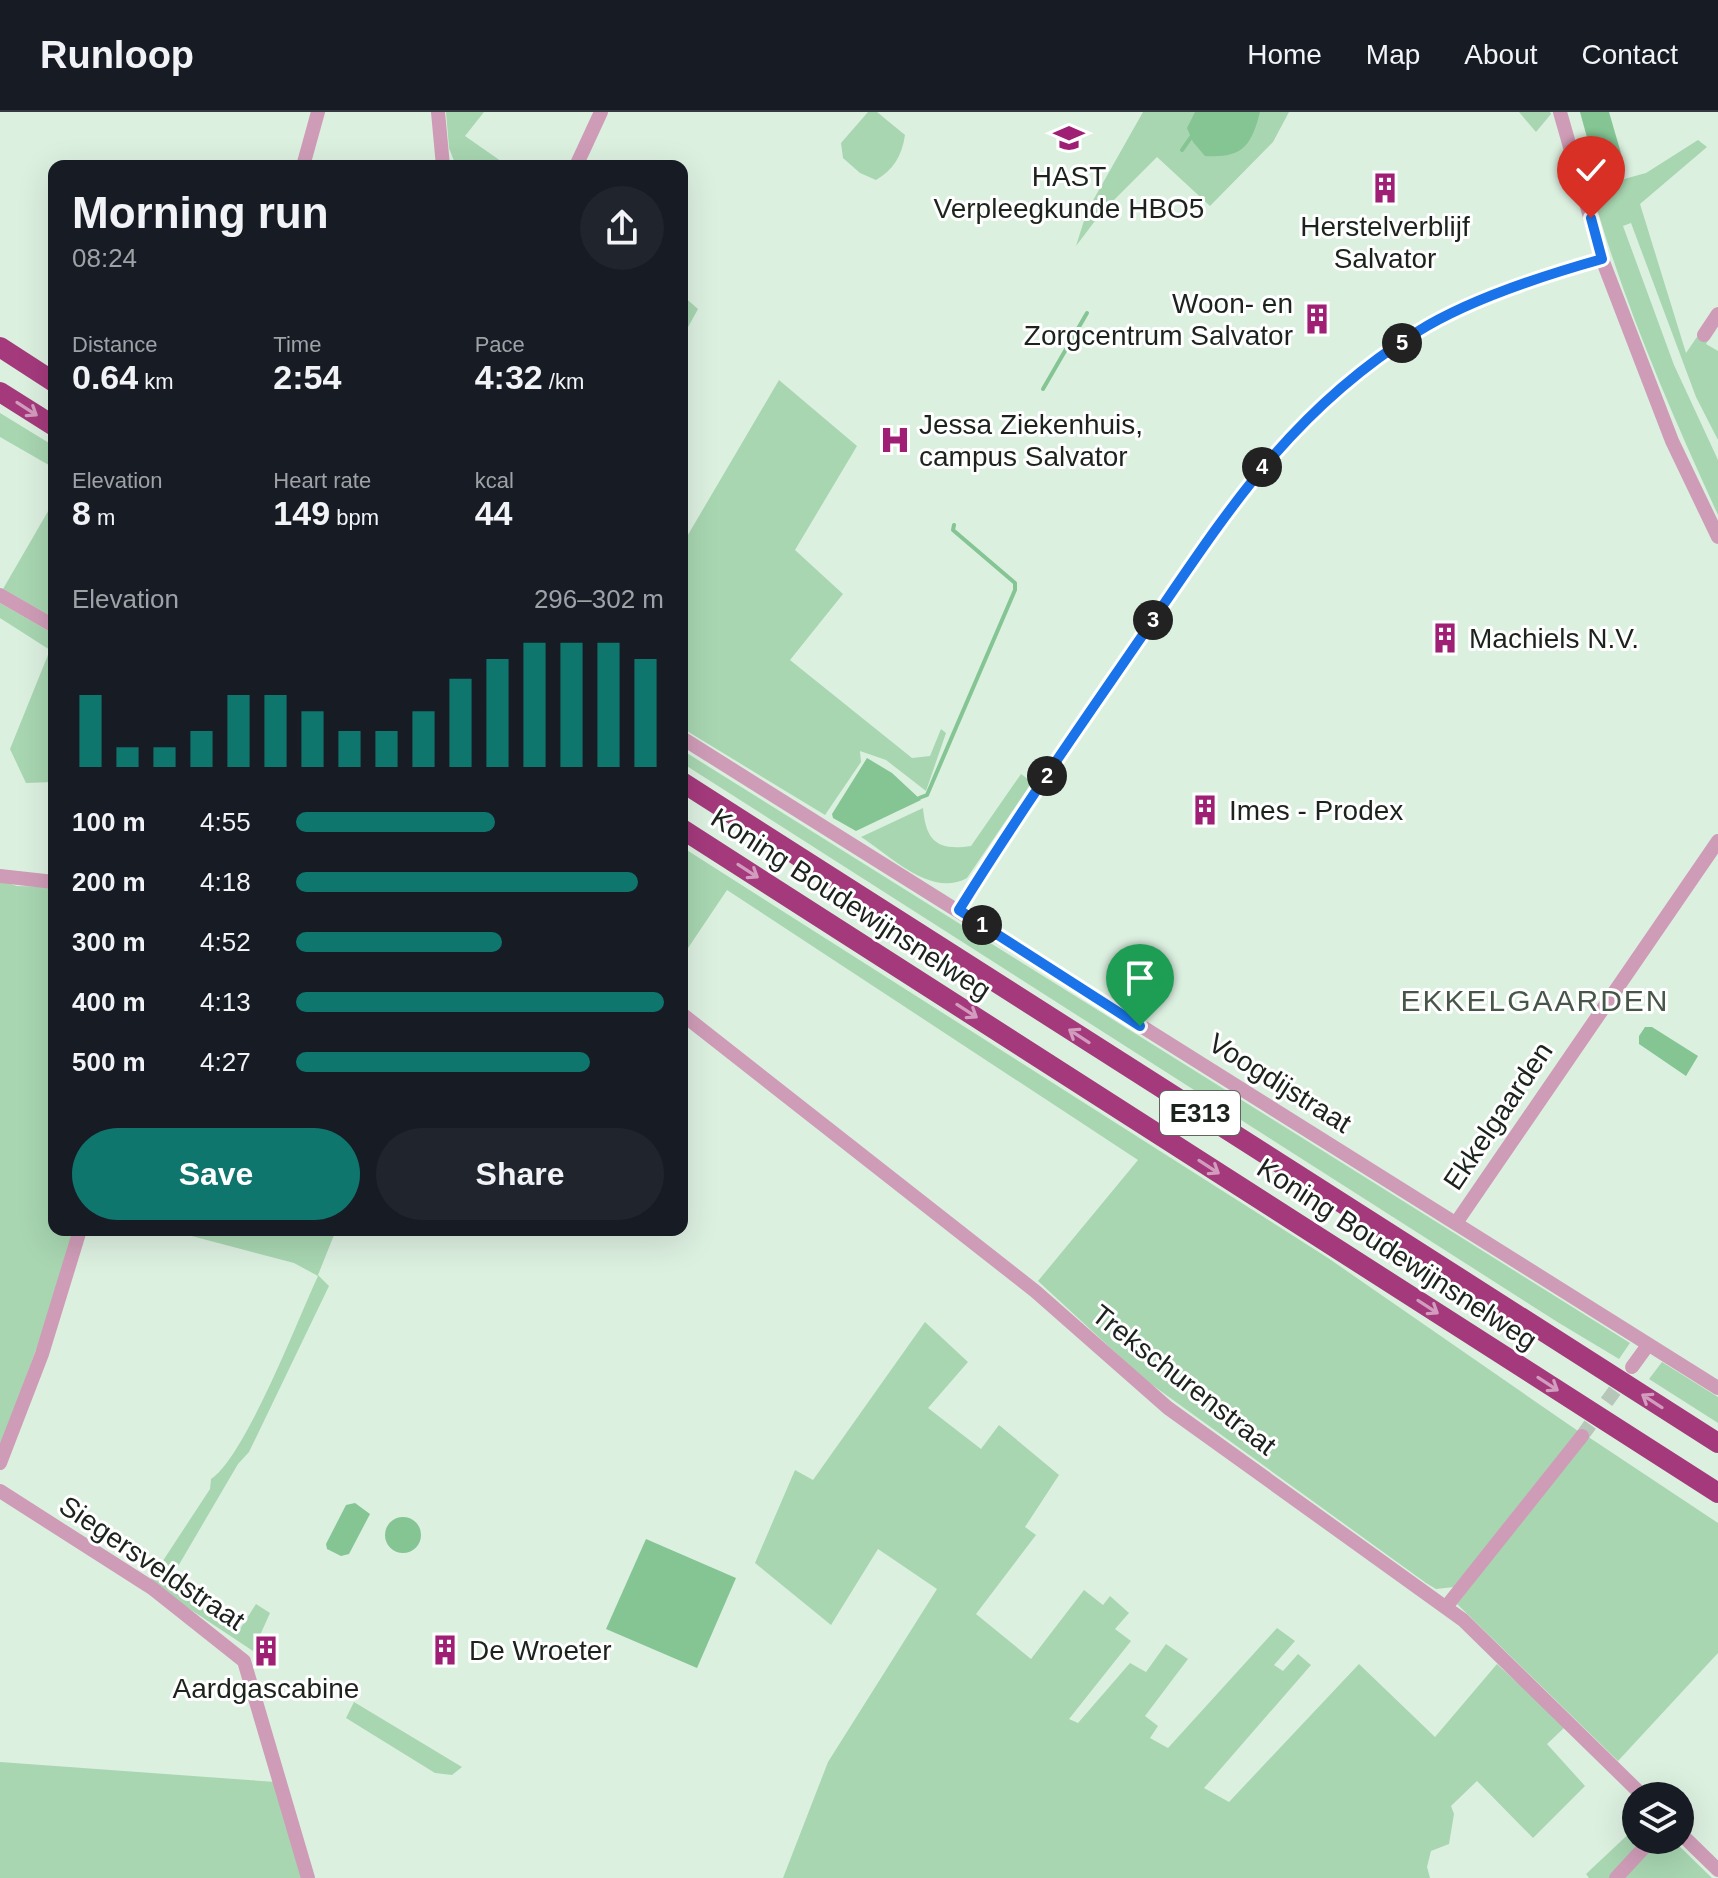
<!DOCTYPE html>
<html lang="en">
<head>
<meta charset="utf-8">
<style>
	:root { --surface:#171b24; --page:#20242c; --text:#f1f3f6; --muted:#9ea1a6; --line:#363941; --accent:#0f766e }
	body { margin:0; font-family:Helvetica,sans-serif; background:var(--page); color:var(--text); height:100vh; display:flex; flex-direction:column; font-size:30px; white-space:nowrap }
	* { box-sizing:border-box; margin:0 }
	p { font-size:26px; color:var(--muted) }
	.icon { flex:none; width:44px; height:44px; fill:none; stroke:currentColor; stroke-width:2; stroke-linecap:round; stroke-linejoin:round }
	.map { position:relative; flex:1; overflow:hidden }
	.drawer { position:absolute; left:48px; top:48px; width:640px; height:1076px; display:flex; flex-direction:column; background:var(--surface); border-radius:16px; box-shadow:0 8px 32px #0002 }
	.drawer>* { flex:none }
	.buttons { position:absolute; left:1622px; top:1670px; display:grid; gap:16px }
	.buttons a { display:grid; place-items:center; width:72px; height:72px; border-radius:50%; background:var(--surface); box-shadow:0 8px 32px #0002; font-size:40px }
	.pin { position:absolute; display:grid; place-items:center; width:68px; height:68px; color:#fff; margin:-82px -34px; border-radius:50% 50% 50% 0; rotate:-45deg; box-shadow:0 0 8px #0007 }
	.pin .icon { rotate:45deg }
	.km { position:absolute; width:40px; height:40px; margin:-20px; border-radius:50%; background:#222; color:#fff; font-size:22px; line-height:40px; text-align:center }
	.round { display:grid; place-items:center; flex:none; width:84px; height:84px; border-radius:42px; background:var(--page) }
	.overview { display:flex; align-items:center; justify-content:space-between; height:136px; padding:0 24px }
	h1 { font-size:44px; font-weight:700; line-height:60px }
	.stats { display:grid; grid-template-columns:repeat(3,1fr); gap:12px; height:136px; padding:8px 24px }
	.stats div { display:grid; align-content:center }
	.stats b { font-size:34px; font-weight:700 }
	.stats small { font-size:22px; font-weight:400 }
	.stats p { font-size:22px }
	.chart { height:224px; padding:16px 24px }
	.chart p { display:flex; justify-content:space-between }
	.chart svg { width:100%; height:144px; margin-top:8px; stroke:var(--accent); stroke-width:6 }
	.cta { display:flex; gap:16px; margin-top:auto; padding:16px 24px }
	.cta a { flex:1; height:92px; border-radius:48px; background:var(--accent); color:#fff; font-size:32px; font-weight:700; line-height:92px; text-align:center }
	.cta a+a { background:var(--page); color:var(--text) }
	ul { padding:0 24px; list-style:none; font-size:26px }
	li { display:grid; grid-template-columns:128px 96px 1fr; align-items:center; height:60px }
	li i { height:20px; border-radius:10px; background:var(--accent) }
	header { display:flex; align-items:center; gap:48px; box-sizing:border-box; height:112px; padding:0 40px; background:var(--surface); border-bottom:2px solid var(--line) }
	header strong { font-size:38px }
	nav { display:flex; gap:44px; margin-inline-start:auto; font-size:28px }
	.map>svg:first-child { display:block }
	.green { fill:#a8d6b1 }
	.water { fill:#84c593 }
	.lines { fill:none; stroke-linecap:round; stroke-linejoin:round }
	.stream { stroke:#84c593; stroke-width:4 }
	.minor-tunnel { stroke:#b6c7b9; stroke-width:14; stroke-dasharray:14 7; stroke-linecap:butt }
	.minor { stroke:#cf9cb7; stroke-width:14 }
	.highway { stroke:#a43a7c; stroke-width:20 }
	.oneway { stroke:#d29cbe }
	.route-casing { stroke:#fff; stroke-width:16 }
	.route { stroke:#1a73e8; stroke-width:10 }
	.labels { text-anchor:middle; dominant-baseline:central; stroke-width:6; stroke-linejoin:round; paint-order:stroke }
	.shield { fill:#fff; stroke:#606561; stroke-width:2 }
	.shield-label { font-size:26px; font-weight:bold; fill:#1c231d }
	.poi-label { font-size:28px; fill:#1c231d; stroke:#fff; text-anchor:start }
	.street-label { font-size:28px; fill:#1c231d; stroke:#fff }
	.neighbourhood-label { font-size:30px; letter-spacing:2px; fill:#465749; stroke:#fff }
</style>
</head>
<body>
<header>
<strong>Runloop</strong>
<nav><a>Home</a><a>Map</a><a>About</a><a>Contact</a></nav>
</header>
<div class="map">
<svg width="1718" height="1766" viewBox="0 0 1718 1766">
	<rect width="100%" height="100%" fill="#dcf0e0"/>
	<g class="green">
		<polygon points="446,0 484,0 465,24 508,54 456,54 449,36"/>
		<path d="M 868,0 L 877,0 L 905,23 C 902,44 893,58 876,68 L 860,61 L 843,46 L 841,31 Z"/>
		<polygon points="1143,0 1289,0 1273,30 1210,94 1157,45 1101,101 1076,134 1087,99"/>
		<polygon points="1519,0 1550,0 1551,2 1536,20"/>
		<path d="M 1698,28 L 1707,35 L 1640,92 L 1686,241 L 1699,222 L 1709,227 L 1706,232 L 1718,239 L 1718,328 L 1696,285 L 1631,111 L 1623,114 L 1674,253 L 1718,348 L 1718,403 C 1669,296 1623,190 1591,76 L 1646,61 Z"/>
		<polygon points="682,183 698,197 682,226"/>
		<polygon points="779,268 857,334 795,438 843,482 790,548 912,646 930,644 941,617 946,621 926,679 886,648 860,639 861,650 825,703 682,616 682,433"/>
		<polygon points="0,301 54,334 54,356 0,325"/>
		<polygon points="54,389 54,506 3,477"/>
		<polygon points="0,491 54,522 54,670 26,671 10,637 50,538 0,506"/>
		<polygon points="682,638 1630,1231 1619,1247 1559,1211 682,651"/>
		<path d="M 1021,662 L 1032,670 L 967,766 C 931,786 891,744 861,725 L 923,696 C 926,729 937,739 971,734 Z"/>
		<polygon points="682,735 1328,1146 1578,1319 1454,1475 1436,1477 1426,1471 1144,1267 1038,1169 1138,1048 727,778 682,845"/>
		<polygon points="0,769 17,774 54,775 54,1118 76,1118 66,1156 0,1336"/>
		<path d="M 169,1118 L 336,1118 L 318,1163 L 329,1174 L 249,1340 L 238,1352 L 170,1468 L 240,1517 L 256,1492 L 270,1501 L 253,1539 L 149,1470 L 210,1377 L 211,1367 C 245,1345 298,1207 318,1164 L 294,1151 Z"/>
		<polygon points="925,1210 968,1250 928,1296 981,1337 999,1313 1059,1363 1025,1415 1036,1423 976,1502 1031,1547 1084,1478 1103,1493 1110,1484 1129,1501 1115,1517 1131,1529 1069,1607 1078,1611 1130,1551 1146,1560 1166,1532 1188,1547 1145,1604 1158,1614 1150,1626 1168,1636 1277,1516 1295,1529 1274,1553 1283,1559 1298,1542 1311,1553 1204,1676 1229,1690 1359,1552 1435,1625 1497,1552 1565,1615 1547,1632 1585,1674 1533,1726 1477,1669 1451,1694 1454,1702 1449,1732 1431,1739 1427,1755 1430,1766 783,1766 828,1650 937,1477 878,1437 831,1513 755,1451 795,1358 813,1368"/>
		<polygon points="1662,1250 1718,1285 1718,1311 1649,1267"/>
		<polygon points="1587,1324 1718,1411 1718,1541 1618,1649 1457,1492"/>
		<polygon points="354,1590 462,1655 452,1663 435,1661 346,1606"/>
		<polygon points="0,1650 276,1670 303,1766 0,1766"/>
		<polygon points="1636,1715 1636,1728 1673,1728 1712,1766 1589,1766 1586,1762"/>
	</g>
	<g class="water">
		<path d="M 1195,0 L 1260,0 C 1251,35 1242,46 1205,44 L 1193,30 L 1187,16 Z"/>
		<polygon points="1580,0 1609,0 1625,55 1620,67 1607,68 1597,62"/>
		<polygon points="867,646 892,661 921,688 856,719 833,706 832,702"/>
		<polygon points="1645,915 1652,915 1698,944 1686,964 1639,932 1639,924"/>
		<polygon points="355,1391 370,1402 349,1442 341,1444 327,1437 326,1432 346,1393"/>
		<circle cx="403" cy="1423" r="18"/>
		<polygon points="646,1427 736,1466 697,1556 606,1517"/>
	</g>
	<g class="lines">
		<g class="stream">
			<polyline points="1182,38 1194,21"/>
			<polyline points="1043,277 1087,201"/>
			<polyline points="919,686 927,683 1015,478 1015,471 953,418 954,413"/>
		</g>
		<polyline class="minor-tunnel" points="1582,1324 1626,1263"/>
		<g class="minor">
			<polyline points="438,0 443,54"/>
			<polyline points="1560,0 1602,147 1672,329 1718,425"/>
			<polyline points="303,54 318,0"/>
			<polyline points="576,54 601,0"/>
			<polyline points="1704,223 1718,202"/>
			<polyline points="0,483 54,514"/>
			<polyline points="682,626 1718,1276"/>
			<polyline points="0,764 54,770"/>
			<path d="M 959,798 C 1016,706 1078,617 1140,527 C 1224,405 1287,301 1417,220 C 1464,190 1547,163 1602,147"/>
			<polyline points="682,902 1035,1179 1168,1296 1463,1508 1643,1684"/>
			<polyline points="1456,1111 1718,729"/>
			<polyline points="1632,1255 1648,1233"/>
			<polyline points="0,1351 42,1242 80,1118"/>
			<polyline points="0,1379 152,1476 244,1549 308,1766"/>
			<polyline points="1446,1495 1582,1324"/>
			<polyline points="1680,1721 1718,1758"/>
			<polyline points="1616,1766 1651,1728"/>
		</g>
		<g class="highway">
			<polyline points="0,235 54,270"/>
			<polyline points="0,280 54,314"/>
			<polyline points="682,670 1718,1331"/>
			<polyline points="682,717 1718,1381"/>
		</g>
	</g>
	<defs><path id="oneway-shaft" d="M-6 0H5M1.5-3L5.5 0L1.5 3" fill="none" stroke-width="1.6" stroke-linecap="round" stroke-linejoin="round" transform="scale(2)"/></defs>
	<g class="oneway">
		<use href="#oneway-shaft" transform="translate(27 297) rotate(33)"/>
		<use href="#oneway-shaft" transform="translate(748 759) rotate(33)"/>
		<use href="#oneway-shaft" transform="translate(967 899) rotate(33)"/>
		<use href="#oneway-shaft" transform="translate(1079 924) rotate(-147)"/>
		<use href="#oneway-shaft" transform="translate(1209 1055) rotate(33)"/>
		<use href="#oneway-shaft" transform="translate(1428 1195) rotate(33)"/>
		<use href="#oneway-shaft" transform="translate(1548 1272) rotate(33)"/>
		<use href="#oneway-shaft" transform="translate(1652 1289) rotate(-147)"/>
	</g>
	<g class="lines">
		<g class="route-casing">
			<path id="route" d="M 1140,914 L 959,798 C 1016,706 1078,617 1140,527 C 1224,405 1287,301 1417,220 C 1466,189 1545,163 1602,147 L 1591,106"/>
		</g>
		<use href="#route" class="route"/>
	</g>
	<defs>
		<g id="school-bare" transform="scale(2.4)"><path d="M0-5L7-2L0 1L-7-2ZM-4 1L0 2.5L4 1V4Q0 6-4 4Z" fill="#9e1f73" stroke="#fff" stroke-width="2.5" paint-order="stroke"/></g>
		<g id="building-bare" transform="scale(2.4)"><path d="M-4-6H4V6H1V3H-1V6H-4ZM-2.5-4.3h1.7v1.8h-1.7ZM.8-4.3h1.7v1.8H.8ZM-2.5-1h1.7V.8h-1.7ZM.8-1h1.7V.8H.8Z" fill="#9e1f73" stroke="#fff" stroke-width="2.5" paint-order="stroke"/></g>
		<g id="hospital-bare" transform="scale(2.4)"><path d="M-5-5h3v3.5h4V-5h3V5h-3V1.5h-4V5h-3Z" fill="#9e1f73" stroke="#fff" stroke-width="2.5" paint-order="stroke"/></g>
	</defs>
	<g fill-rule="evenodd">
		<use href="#school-bare" x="1069" y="26"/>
		<use href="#building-bare" x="1385" y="76"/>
		<use href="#building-bare" x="1317" y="207"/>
		<use href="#hospital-bare" x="895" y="328"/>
		<use href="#building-bare" x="1445" y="526"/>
		<use href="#building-bare" x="1205" y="698"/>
		<use href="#building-bare" x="445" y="1538"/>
		<use href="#building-bare" x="266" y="1539"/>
	</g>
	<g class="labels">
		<rect class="shield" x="1160" y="979" width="80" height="44" rx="6"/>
		<g class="shield-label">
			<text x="1200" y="1001">E313</text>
		</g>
		<g class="poi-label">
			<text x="1069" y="64" text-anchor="middle">HAST<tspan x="1069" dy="32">Verpleegkunde HBO5</tspan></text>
			<text x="1385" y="114" text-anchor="middle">Herstelverblijf<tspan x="1385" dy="32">Salvator</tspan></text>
			<text x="1293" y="191" text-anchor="end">Woon- en<tspan x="1293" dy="32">Zorgcentrum Salvator</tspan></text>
			<text x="919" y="312">Jessa Ziekenhuis,<tspan x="919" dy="32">campus Salvator</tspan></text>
			<text x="1469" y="526">Machiels N.V.</text>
			<text x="1229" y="698">Imes - Prodex</text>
			<text x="469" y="1538">De Wroeter</text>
			<text x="266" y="1576" text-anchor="middle">Aardgascabine</text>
		</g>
		<g class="street-label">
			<text transform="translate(851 792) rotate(33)">Koning Boudewijnsnelweg</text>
			<text transform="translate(1280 971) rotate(32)">Voogdijstraat</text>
			<text transform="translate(1498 1004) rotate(-56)">Ekkelgaarden</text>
			<text transform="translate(1397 1142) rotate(33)">Koning Boudewijnsnelweg</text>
			<text transform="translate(1184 1268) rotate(38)">Trekschurenstraat</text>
			<text transform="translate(152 1451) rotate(34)">Siegersveldstraat</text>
		</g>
		<g class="neighbourhood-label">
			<text x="1535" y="888">EKKELGAARDEN</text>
		</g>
	</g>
</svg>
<div class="buttons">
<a><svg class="icon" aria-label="layers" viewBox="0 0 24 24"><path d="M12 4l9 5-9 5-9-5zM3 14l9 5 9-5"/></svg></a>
</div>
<div class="pin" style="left:1140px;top:914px;background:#1e9e55"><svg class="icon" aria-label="arrive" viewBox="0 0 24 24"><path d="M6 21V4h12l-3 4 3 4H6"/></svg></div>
<div class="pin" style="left:1591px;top:106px;background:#d93025"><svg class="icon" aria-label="check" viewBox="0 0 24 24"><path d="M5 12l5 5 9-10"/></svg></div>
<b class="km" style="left:982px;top:813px">1</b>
<b class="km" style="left:1047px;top:664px">2</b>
<b class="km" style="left:1153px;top:508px">3</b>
<b class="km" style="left:1262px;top:355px">4</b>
<b class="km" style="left:1402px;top:231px">5</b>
<section class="drawer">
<div class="overview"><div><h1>Morning run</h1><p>08:24</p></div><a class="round"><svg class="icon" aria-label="share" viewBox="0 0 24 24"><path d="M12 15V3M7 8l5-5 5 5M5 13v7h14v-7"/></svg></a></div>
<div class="stats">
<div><p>Distance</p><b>0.64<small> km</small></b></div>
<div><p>Time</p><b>2:54</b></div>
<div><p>Pace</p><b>4:32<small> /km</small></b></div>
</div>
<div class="stats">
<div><p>Elevation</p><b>8<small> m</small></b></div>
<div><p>Heart rate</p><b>149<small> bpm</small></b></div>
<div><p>kcal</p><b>44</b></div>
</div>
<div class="chart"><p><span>Elevation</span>296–302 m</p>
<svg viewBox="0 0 160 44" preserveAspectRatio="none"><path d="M5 44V22M15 44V38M25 44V38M35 44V33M45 44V22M55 44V22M65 44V27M75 44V33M85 44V33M95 44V27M105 44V17M115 44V11M125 44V6M135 44V6M145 44V6M155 44V11"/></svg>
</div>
<ul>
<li><b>100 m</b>4:55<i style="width:54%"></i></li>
<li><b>200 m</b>4:18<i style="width:93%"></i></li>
<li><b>300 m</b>4:52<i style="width:56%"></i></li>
<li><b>400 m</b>4:13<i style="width:100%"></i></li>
<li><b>500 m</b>4:27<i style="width:80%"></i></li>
</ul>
<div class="cta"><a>Save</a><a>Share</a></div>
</section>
</div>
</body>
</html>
